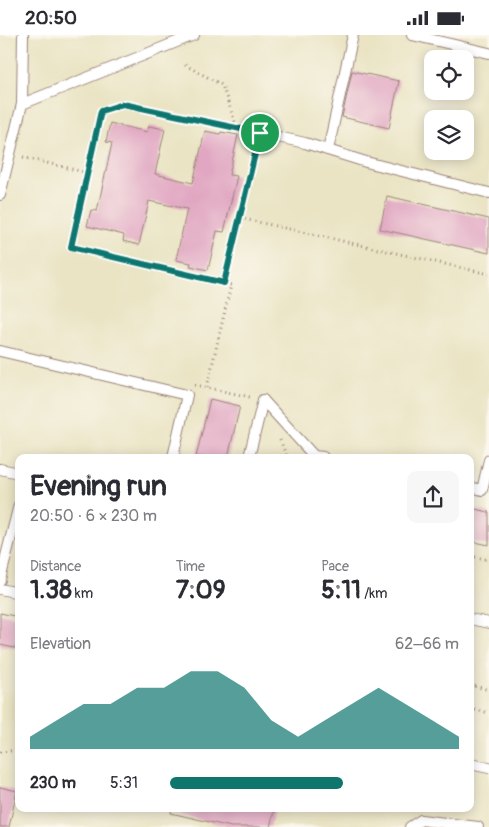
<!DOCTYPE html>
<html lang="en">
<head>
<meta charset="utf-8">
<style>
	:root { --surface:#fff; --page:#f7f7f7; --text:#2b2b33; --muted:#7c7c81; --accent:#0f766e }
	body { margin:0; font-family:Pangolin,sans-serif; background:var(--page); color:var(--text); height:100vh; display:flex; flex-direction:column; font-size:19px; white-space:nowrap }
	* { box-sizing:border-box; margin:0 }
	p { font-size:16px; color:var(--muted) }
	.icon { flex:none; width:28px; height:28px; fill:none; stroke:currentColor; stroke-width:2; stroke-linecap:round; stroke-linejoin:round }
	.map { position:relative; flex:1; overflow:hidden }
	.panel { position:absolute; left:15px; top:419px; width:459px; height:358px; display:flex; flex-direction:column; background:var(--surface); border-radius:10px; box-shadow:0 2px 12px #0003 }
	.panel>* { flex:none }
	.buttons { position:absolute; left:424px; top:15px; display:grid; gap:10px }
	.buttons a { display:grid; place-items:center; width:50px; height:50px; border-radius:10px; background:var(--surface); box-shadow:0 2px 12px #0003; font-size:25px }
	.pin { position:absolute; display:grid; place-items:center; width:42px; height:42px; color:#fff; margin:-21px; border:2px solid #fff; border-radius:50%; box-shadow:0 1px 5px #0007 }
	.round { display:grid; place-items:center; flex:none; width:52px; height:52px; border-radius:10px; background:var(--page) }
	.head { display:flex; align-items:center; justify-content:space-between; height:85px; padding:0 15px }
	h1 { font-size:28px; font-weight:700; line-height:38px }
	.figures { display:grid; grid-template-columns:repeat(3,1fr); gap:8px; height:85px; padding:5px 15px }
	.figures div { display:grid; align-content:center }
	.figures b { font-size:25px; font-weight:700 }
	.figures small { font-size:14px; font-weight:400 }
	.figures p { font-size:14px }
	.chart { height:140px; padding:10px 15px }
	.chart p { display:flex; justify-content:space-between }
	.chart svg { width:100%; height:90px; margin-top:5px; fill:var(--accent); opacity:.7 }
	ul { padding:0 15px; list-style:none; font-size:16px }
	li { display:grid; grid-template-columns:80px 60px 1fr; align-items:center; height:38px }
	li i { height:12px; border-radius:6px; background:var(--accent) }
	.status { display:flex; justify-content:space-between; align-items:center; height:35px; padding:0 25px; background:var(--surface); direction:ltr }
	.status svg { height:14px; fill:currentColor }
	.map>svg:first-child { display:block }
	.building { fill:#e1a7c2 }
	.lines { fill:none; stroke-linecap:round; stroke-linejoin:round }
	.lane-casing { stroke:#9a8278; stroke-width:12 }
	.path { stroke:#9a8278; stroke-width:3; stroke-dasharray:1 4; stroke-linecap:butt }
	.lane { stroke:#fff; stroke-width:10 }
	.route-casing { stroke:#fff; stroke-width:10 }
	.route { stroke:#0f766e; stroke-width:6 }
</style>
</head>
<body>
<div class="status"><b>20:50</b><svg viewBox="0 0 49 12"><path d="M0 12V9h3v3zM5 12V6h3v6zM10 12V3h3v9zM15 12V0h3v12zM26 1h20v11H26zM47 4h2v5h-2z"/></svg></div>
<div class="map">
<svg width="489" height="792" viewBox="0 0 489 792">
	<rect width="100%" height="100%" fill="#fbf7ec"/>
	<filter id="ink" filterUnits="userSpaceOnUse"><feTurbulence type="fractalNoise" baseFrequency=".02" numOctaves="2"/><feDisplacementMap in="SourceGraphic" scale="10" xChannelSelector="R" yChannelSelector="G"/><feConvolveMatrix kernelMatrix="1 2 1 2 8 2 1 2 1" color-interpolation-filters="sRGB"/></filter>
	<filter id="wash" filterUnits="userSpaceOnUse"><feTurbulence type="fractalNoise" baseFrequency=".0096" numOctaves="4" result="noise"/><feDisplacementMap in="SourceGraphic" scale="20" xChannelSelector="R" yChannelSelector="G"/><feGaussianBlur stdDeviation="1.12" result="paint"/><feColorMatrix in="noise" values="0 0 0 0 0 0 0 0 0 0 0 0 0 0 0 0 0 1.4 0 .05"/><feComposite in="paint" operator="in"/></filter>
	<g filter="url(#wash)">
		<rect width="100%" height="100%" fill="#eae4c4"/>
		<g id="blocks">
			<g class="building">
				<polygon points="352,36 399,46 389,93 342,82"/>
				<polygon points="110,88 147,97 149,91 165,94 155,139 193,148 205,96 220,99 221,97 238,100 229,140 237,141 224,197 217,196 208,235 190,231 191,228 176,225 187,174 149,166 139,210 123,206 124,200 87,191 91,175 97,176 107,131 112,108 106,107"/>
				<polygon points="387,161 489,184 489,218 380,194"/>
				<polygon points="210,364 240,371 228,422 196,422"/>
				<polygon points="470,473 489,477 489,510 470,506"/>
				<polygon points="0,578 19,582 19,614 0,610"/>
				<polygon points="0,752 17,756 9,792 0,792"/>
				<polygon points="172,772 275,772 270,792 231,792 171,778"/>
			</g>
		</g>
	</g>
	<g filter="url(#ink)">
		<use href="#blocks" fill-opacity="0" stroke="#9a8278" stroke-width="1"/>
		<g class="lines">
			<g class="lane-casing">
				<g id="lane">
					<polyline points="412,0 489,18"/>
					<polyline points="22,69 23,0"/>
					<polyline points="260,98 305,108 366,127 489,158"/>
					<polyline points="328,115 353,0"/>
					<polyline points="0,160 22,69 194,0"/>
					<polyline points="0,316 187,360 173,422"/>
					<polyline points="263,365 314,421 323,422"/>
					<polyline points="249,422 263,365"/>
					<polyline points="0,434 19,438"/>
					<polyline points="470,452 482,455 489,425"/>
					<polyline points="0,545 19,470"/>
					<polyline points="0,554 19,558"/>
					<polyline points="470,584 489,588"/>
					<polyline points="470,729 489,733"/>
					<polyline points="410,792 421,785 478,792"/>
				</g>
			</g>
			<g class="path">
				<polyline points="185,30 222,50 237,93"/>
				<polyline points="23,122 88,138 101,76 123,69 248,96"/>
				<polyline points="88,138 71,212 224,248 257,110"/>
				<polyline points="240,183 489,239"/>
				<polyline points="195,350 250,362"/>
				<polyline points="207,352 231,250 224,248"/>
				<polyline points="280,405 287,422"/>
				<polyline points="470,521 489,525"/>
				<polyline points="470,650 489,655"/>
				<polyline points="470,674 489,678"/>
				<polyline points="0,717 19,715"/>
				<polyline points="403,772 412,775"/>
			</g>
			<use href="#lane" class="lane"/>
		</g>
	</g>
	<g class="lines" filter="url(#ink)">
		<g class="route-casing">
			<polygon id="route" points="123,69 260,98 224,248 71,212 101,76"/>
		</g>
		<use href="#route" class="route"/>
	</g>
</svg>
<div class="buttons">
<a><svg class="icon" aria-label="locate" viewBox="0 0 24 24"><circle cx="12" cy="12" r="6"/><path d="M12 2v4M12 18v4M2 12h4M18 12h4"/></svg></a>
<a><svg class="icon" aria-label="layers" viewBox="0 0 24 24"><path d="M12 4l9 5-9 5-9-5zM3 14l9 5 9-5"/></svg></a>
</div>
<div class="pin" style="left:260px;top:98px;background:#1e9e55"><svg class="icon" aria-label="arrive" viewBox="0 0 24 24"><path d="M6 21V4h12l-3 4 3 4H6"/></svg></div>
<section class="panel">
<div class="head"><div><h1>Evening run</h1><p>20:50 · 6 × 230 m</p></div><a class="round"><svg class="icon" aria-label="share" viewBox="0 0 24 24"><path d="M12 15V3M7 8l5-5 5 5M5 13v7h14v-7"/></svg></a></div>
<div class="figures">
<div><p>Distance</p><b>1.38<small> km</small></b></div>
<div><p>Time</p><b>7:09</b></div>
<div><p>Pace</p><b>5:11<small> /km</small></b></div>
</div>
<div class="chart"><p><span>Elevation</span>62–66 m</p>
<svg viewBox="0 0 160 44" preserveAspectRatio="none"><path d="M0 44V38L10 30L20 22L30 22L40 14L50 14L60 6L70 6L80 14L90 30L100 38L110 30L120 22L130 14L140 22L150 30L160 38V44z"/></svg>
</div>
<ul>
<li><b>230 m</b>5:31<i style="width:60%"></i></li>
</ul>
</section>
</div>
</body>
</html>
